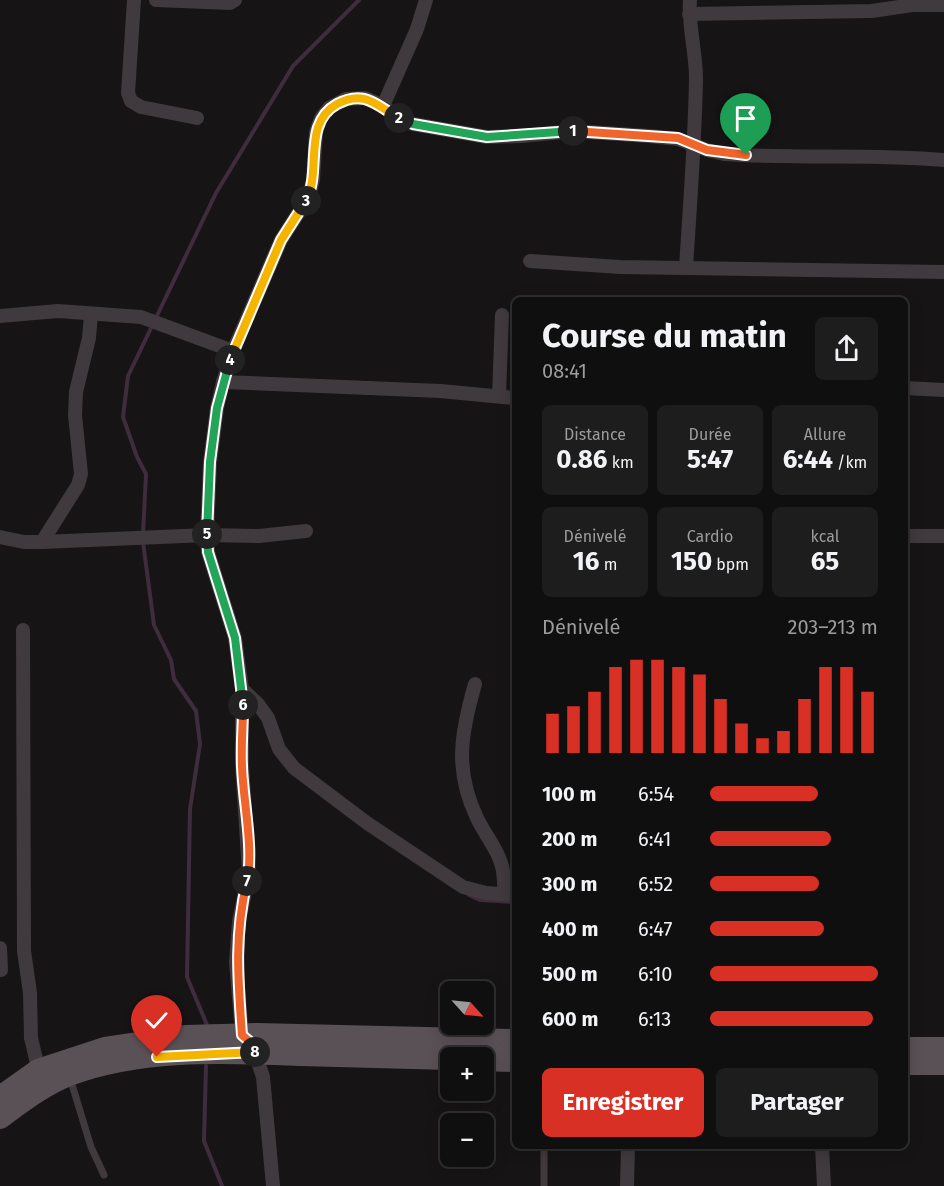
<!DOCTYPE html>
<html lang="fr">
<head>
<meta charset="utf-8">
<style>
	:root { --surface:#100f0f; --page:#1e1d1d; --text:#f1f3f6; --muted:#9c9c9e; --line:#302f2f; --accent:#d93025 }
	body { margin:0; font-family:"Fira Sans",sans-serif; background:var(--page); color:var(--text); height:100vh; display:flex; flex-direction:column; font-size:22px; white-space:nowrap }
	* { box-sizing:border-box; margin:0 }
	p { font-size:20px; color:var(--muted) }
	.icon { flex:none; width:33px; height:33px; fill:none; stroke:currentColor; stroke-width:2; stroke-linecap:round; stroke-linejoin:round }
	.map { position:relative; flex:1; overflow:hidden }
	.side { position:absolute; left:512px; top:297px; width:396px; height:852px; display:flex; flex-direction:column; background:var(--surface); border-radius:9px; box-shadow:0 3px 15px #0003,0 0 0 2px var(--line) }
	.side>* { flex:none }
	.needle { width:39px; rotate:117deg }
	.controls { position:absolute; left:440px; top:981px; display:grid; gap:12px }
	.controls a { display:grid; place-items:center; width:54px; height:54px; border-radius:9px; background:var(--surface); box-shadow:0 3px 15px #0003,0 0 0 2px var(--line); font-size:30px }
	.pin { position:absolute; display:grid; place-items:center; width:51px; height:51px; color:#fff; margin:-62px -26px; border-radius:50% 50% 50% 0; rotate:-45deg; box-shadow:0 0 6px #0007 }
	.pin .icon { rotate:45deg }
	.km { position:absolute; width:30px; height:30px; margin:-15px; border-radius:50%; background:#222; color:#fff; font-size:16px; line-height:30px; text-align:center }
	.round { display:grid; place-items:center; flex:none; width:63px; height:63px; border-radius:9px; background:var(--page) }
	.overview { display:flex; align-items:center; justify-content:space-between; height:102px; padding:0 30px }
	h1 { font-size:33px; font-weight:700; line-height:45px }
	.metrics { display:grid; grid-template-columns:repeat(3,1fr); gap:9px; height:102px; padding:6px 30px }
	.metrics div { display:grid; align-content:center; border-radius:9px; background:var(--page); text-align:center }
	.metrics b { font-size:26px; font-weight:700 }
	.metrics small { font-size:16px; font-weight:400 }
	.metrics p { font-size:16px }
	.chart { height:168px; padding:12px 30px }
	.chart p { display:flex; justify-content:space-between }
	.chart svg { width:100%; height:108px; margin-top:6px; stroke:var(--accent); stroke-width:6 }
	.cta { display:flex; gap:12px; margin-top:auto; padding:12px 30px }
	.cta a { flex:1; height:69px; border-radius:9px; background:var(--accent); color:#fff; font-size:24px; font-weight:700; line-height:69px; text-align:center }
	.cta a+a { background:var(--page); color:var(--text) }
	ul { padding:0 30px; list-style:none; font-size:20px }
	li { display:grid; grid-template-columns:96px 72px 1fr; align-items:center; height:45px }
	li i { height:15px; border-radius:8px; background:var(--accent) }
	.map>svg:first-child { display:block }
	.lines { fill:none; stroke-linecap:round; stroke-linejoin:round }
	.stream { stroke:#3f2d3d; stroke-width:4 }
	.service { stroke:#40393d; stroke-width:7 }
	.minor { stroke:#40393d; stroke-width:14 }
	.primary { stroke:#5a5156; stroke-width:22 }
	.split-1-casing { stroke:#fff; stroke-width:12 }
	.split-2-casing { stroke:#fff; stroke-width:12 }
	.split-3-casing { stroke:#fff; stroke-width:12 }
	.split-4-casing { stroke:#fff; stroke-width:12 }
	.split-5-casing { stroke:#fff; stroke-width:12 }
	.split-6-casing { stroke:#fff; stroke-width:12 }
	.split-7-casing { stroke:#fff; stroke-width:12 }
	.split-8-casing { stroke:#fff; stroke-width:12 }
	.split-9-casing { stroke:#fff; stroke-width:12 }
	.split-1 { stroke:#f0652b; stroke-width:8 }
	.split-2 { stroke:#22a559; stroke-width:8 }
	.split-3 { stroke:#f5b400; stroke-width:8 }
	.split-4 { stroke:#f5b400; stroke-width:8 }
	.split-5 { stroke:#22a559; stroke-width:8 }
	.split-6 { stroke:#22a559; stroke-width:8 }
	.split-7 { stroke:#f0652b; stroke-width:8 }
	.split-8 { stroke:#f0652b; stroke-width:8 }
	.split-9 { stroke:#f5b400; stroke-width:8 }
</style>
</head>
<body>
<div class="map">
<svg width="944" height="1186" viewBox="0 0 944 1186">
	<rect width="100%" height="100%" fill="#161414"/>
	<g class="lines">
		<g class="stream">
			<polyline points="143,534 146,474 137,457 123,417 128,376 216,193 293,66 359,0"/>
			<polyline points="143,542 154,625 171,660 174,679 196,711 200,744 190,809 187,977 207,1025"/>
			<polyline points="469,895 480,900 514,902"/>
			<polyline points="206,1066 204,1141 222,1186"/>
		</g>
		<g class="service">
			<polyline points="70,1078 91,1147 104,1175"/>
			<polyline points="544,1186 544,1146"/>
		</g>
		<g class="minor">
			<polyline points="134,0 128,93 131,101 141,107 197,118"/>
			<polyline points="156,0 230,3 235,0"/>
			<polyline points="689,14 872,11 912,5 944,5"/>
			<polyline points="383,106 417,29 426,0"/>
			<polyline points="530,261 620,267 944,272"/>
			<path d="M 686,267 C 690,204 695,141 696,78 C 696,52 688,26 690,0"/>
			<polyline points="0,316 58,311 141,317 233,351"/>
			<polyline points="223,382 440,391 514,398"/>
			<polyline points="904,388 944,390"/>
			<polyline points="499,396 502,315"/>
			<polyline points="904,536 944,536"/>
			<polyline points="0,537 24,542 42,542 207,535 259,536 306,531"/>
			<polyline points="42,542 78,485 81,474 75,415 76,392 89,338 91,314"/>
			<polyline points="23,630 24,951 30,993 31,1038 40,1076"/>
			<path d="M 475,684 C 461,733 454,770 477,818 C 485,835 500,852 503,871 C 504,879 504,887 505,894"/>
			<polyline points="242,689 258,704 268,718 279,749 294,768 367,823 463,887 486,893 514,895"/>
			<polyline points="0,948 1,970"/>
			<polyline points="822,1146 824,1186"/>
			<path d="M 273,1186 L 263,1077 L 253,1047 L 242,1035 L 236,962 L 239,921 L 249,873 L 242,765 L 242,689 L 235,638 L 208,552 L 207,535 L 210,462 L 217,408 L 223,382 L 233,351 L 281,240 L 308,198 L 313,180 L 316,132 L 321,118 L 329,108 L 346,99 L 365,98 L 383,106 L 400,119 L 413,124 L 487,137 L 521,136 L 573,131 L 649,136 L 678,139 L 707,150 L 724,154 C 797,159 871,154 944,160"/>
			<polyline points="627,1186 628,1146"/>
		</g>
		<g class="primary">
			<polyline points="904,1048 944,1048"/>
			<polyline points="483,1060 514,1061"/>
			<polyline points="904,1064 944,1064"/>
			<polyline points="0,1097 38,1070 105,1048 186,1036 257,1034 514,1040"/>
			<path d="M 0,1118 C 22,1102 44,1085 69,1075 C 141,1048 224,1052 300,1055 C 350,1056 400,1058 450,1059"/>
		</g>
	</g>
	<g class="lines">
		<g class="split-1-casing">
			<polyline id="split-1" points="573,131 678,138 707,150 746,155"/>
		</g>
		<g class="split-2-casing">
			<polyline id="split-2" points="399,118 413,124 487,137 573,131"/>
		</g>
		<g class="split-3-casing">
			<path id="split-3" d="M 306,201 C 322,171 302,123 337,104 C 365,89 377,106 399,118"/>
		</g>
		<g class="split-4-casing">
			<polyline id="split-4" points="230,360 281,240 306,201"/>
		</g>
		<g class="split-5-casing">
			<polyline id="split-5" points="207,534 210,462 217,408 230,360"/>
		</g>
		<g class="split-6-casing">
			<polyline id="split-6" points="207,534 208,552 235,638 243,705"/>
		</g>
		<g class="split-7-casing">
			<path id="split-7" d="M 243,705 C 243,726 241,746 242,766 C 243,800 254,849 247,881"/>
		</g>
		<g class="split-8-casing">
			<path id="split-8" d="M 247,881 C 234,937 238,979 242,1035 L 249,1041 L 255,1052"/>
		</g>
		<g class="split-9-casing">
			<polyline id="split-9" points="157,1057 255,1052"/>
		</g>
		<use href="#split-1" class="split-1"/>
		<use href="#split-2" class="split-2"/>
		<use href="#split-3" class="split-3"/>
		<use href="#split-4" class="split-4"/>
		<use href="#split-5" class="split-5"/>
		<use href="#split-6" class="split-6"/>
		<use href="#split-7" class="split-7"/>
		<use href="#split-8" class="split-8"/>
		<use href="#split-9" class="split-9"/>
	</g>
</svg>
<div class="controls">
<a><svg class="needle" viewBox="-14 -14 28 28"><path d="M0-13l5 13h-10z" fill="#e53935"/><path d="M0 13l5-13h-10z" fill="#9c9c9e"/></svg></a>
<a>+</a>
<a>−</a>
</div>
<div class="pin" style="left:746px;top:155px;background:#1e9e55"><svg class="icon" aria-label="arrive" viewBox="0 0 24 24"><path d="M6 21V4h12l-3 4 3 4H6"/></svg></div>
<div class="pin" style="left:157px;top:1057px;background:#d93025"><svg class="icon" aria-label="check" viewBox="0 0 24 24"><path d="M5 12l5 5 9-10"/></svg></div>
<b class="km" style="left:573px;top:131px">1</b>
<b class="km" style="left:399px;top:118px">2</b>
<b class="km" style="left:306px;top:201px">3</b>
<b class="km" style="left:230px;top:360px">4</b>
<b class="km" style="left:207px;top:534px">5</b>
<b class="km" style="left:243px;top:705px">6</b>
<b class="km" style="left:247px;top:881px">7</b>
<b class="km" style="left:255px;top:1052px">8</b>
<section class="side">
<div class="overview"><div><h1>Course du matin</h1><p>08:41</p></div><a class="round"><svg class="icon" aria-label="share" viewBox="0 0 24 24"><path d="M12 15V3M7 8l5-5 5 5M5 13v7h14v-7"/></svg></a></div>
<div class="metrics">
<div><p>Distance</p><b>0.86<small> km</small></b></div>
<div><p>Durée</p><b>5:47</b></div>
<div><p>Allure</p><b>6:44<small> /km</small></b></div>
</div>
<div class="metrics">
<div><p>Dénivelé</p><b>16<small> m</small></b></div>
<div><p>Cardio</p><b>150<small> bpm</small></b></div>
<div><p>kcal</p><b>65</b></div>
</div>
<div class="chart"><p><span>Dénivelé</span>203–213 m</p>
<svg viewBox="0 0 160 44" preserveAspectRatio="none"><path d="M5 44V28M15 44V25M25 44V19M35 44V9M45 44V6M55 44V6M65 44V9M75 44V12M85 44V22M95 44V32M105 44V38M115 44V35M125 44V22M135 44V9M145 44V9M155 44V19"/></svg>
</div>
<ul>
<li><b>100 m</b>6:54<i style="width:64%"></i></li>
<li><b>200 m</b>6:41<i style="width:72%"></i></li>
<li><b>300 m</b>6:52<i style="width:65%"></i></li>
<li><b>400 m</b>6:47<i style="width:68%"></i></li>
<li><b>500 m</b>6:10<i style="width:100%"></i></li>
<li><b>600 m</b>6:13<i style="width:97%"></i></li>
</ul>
<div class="cta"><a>Enregistrer</a><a>Partager</a></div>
</section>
</div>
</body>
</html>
